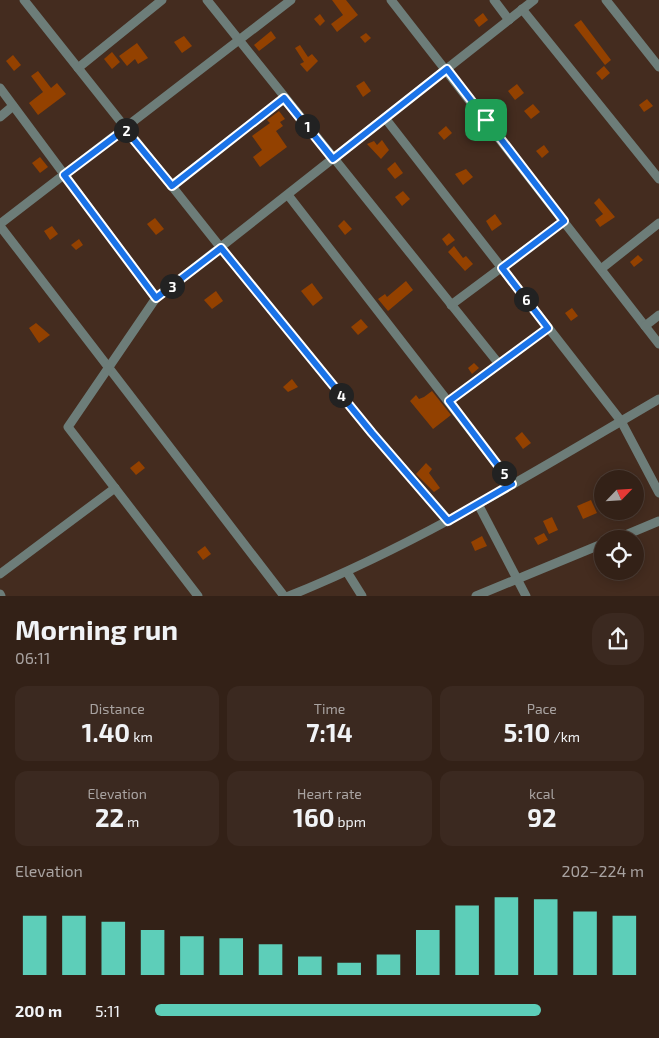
<!DOCTYPE html>
<html lang="en">
<head>
<meta charset="utf-8">
<style>
	:root { --surface:#332117; --page:#3b2920; --text:#f1f3f6; --muted:#a9a3a1; --line:#4e3e36; --accent:#5dceb9 }
	body { margin:0; font-family:"Exo 2",sans-serif; background:var(--page); color:var(--text); height:100vh; display:flex; flex-direction:column; font-size:19px; white-space:nowrap }
	* { box-sizing:border-box; margin:0 }
	p { font-size:16px; color:var(--muted) }
	.icon { flex:none; width:28px; height:28px; fill:none; stroke:currentColor; stroke-width:2; stroke-linecap:round; stroke-linejoin:round }
	.map { position:relative; height:596px; overflow:hidden }
	.panel { display:flex; flex-direction:column; background:var(--surface); flex:1 }
	.panel>* { flex:none }
	.needle { width:32px; rotate:65deg }
	.controls { position:absolute; left:594px; top:470px; display:grid; gap:10px }
	.controls a { display:grid; place-items:center; width:50px; height:50px; border-radius:50%; background:var(--surface); box-shadow:0 2px 12px #0003,0 0 0 1px var(--line); font-size:25px }
	.pin { position:absolute; display:grid; place-items:center; width:42px; height:42px; color:#fff; margin:-21px; border-radius:10px; box-shadow:0 2px 8px #0006 }
	.km { position:absolute; width:25px; height:25px; margin:-12px; border-radius:50%; background:#222; color:#fff; font-size:14px; line-height:25px; text-align:center }
	.round { display:grid; place-items:center; flex:none; width:52px; height:52px; border-radius:20px; background:var(--page) }
	.head { display:flex; align-items:center; justify-content:space-between; height:85px; padding:0 15px }
	h1 { font-size:28px; font-weight:700; line-height:38px }
	.metrics { display:grid; grid-template-columns:repeat(3,1fr); gap:8px; height:85px; padding:5px 15px }
	.metrics div { display:grid; align-content:center; border-radius:12px; background:var(--page); text-align:center }
	.metrics b { font-size:25px; font-weight:700 }
	.metrics small { font-size:14px; font-weight:400 }
	.metrics p { font-size:14px }
	.chart { height:140px; padding:10px 15px }
	.chart p { display:flex; justify-content:space-between }
	.chart svg { width:100%; height:90px; margin-top:5px; stroke:var(--accent); stroke-width:6 }
	ul { padding:0 15px; list-style:none; font-size:16px }
	li { display:grid; grid-template-columns:80px 60px 1fr; align-items:center; height:38px }
	li i { height:12px; border-radius:6px; background:var(--accent) }
	.map>svg:first-child { display:block }
	.building { fill:#934100 }
	.lines { fill:none; stroke-linecap:round; stroke-linejoin:round }
	.minor { stroke:#6d7d79; stroke-width:9 }
	.route-casing { stroke:#fff; stroke-width:10 }
	.route { stroke:#1a73e8; stroke-width:6 }
</style>
</head>
<body>
<div class="map">
<svg width="659" height="596" viewBox="0 0 659 596">
	<rect width="100%" height="100%" fill="#442c1f"/>
	<g class="building">
		<polygon points="332,0 346,0 358,15 337,32 331,24 343,15"/>
		<polygon points="483,13 488,20 479,27 474,20"/>
		<polygon points="320,14 325,21 320,26 314,19"/>
		<polygon points="581,20 611,60 605,65 574,25"/>
		<polygon points="271,31 276,38 259,51 254,45"/>
		<polygon points="366,33 371,38 365,43 360,37"/>
		<polygon points="184,36 192,46 182,53 174,42"/>
		<polygon points="137,43 148,58 138,64 135,59 127,66 119,56"/>
		<polygon points="300,45 308,57 312,54 318,61 307,72 300,64 304,62 295,48"/>
		<polygon points="112,52 120,62 112,69 104,59"/>
		<polygon points="13,55 21,65 14,71 6,61"/>
		<polygon points="604,66 610,73 602,80 596,73"/>
		<polygon points="38,71 51,88 57,83 66,94 38,115 29,103 43,92 31,76"/>
		<polygon points="364,81 371,91 363,97 356,86"/>
		<polygon points="517,84 524,93 515,100 508,91"/>
		<polygon points="647,99 653,106 644,112 639,105"/>
		<polygon points="533,104 540,112 531,119 524,111"/>
		<polygon points="279,111 285,119 280,122 283,126 276,131 287,147 260,167 253,157 262,150 252,136 270,123 267,120"/>
		<polygon points="446,126 452,133 444,140 438,133"/>
		<polygon points="382,140 389,150 381,159 367,144 374,141 377,145"/>
		<polygon points="544,145 549,152 542,158 536,151"/>
		<polygon points="40,157 48,167 40,173 32,163"/>
		<polygon points="395,162 403,173 395,179 387,169"/>
		<polygon points="466,169 473,177 463,185 455,174"/>
		<polygon points="403,191 410,199 402,206 395,197"/>
		<polygon points="599,198 615,217 600,227 595,220 603,214 594,203"/>
		<polygon points="495,214 502,224 492,231 486,221"/>
		<polygon points="155,218 164,229 156,235 147,224"/>
		<polygon points="344,220 352,229 345,235 338,226"/>
		<polygon points="52,226 58,234 50,240 44,231"/>
		<polygon points="449,233 455,240 447,246 442,239"/>
		<polygon points="79,239 83,245 76,250 71,245"/>
		<polygon points="454,246 463,258 466,256 473,264 465,271 448,252"/>
		<polygon points="638,255 643,260 634,267 630,262"/>
		<polygon points="406,281 413,290 388,311 378,299 385,294 387,297"/>
		<polygon points="312,283 323,298 313,306 301,291"/>
		<polygon points="216,291 223,301 212,309 204,300"/>
		<polygon points="572,308 578,316 571,321 565,313"/>
		<polygon points="361,319 368,327 358,335 351,327"/>
		<polygon points="36,323 50,335 39,343 29,328"/>
		<polygon points="474,363 479,368 472,374 468,368"/>
		<polygon points="292,379 298,387 288,392 283,387"/>
		<polygon points="432,391 451,415 433,429 410,401 416,395 419,399 424,397"/>
		<polygon points="522,432 531,443 523,449 515,438"/>
		<polygon points="139,461 145,468 136,475 130,468"/>
		<polygon points="426,463 432,469 429,473 440,488 434,492 416,474"/>
		<polygon points="591,500 597,513 583,519 577,506"/>
		<polygon points="552,517 558,530 549,534 543,521"/>
		<polygon points="544,533 548,540 538,545 534,538"/>
		<polygon points="482,536 487,546 475,551 471,542"/>
		<polygon points="205,546 211,554 203,560 197,552"/>
	</g>
	<g class="lines">
		<g class="minor">
			<polyline points="24,0 221,248 372,433 449,521"/>
			<polyline points="207,0 499,364"/>
			<polyline points="391,0 659,344"/>
			<polyline points="494,0 509,20"/>
			<polyline points="606,0 659,67"/>
			<polyline points="522,9 659,179"/>
			<polyline points="78,68 162,0"/>
			<polyline points="0,88 156,298"/>
			<polyline points="0,117 13,106"/>
			<polyline points="385,118 621,421 659,493"/>
			<polyline points="171,186 284,98"/>
			<polyline points="288,195 512,484"/>
			<polyline points="0,224 291,0"/>
			<polyline points="0,226 284,596"/>
			<polyline points="601,269 659,223"/>
			<polyline points="451,305 564,221"/>
			<polyline points="645,326 659,315"/>
			<polyline points="449,401 548,328"/>
			<polyline points="478,504 526,596"/>
			<polyline points="616,539 659,521"/>
			<polyline points="347,572 362,596"/>
			<polyline points="0,574 115,488"/>
			<polyline points="0,594 1,596"/>
			<polyline points="198,596 68,427 156,298 534,0"/>
			<path d="M 289,596 C 419,544 539,469 659,399"/>
			<polyline points="476,596 602,544"/>
		</g>
	</g>
	<g class="lines">
		<g class="route-casing">
			<polygon id="route" points="447,69 564,221 502,268 548,328 449,401 512,484 448,521 372,433 221,248 156,298 64,175 125,129 172,186 284,98 333,159"/>
		</g>
		<use href="#route" class="route"/>
	</g>
</svg>
<div class="controls">
<a><svg class="needle" viewBox="-14 -14 28 28"><path d="M0-13l5 13h-10z" fill="#e53935"/><path d="M0 13l5-13h-10z" fill="#a9a3a1"/></svg></a>
<a><svg class="icon" aria-label="locate" viewBox="0 0 24 24"><circle cx="12" cy="12" r="6"/><path d="M12 2v4M12 18v4M2 12h4M18 12h4"/></svg></a>
</div>
<div class="pin" style="left:486px;top:120px;background:#1e9e55"><svg class="icon" aria-label="arrive" viewBox="0 0 24 24"><path d="M6 21V4h12l-3 4 3 4H6"/></svg></div>
<b class="km" style="left:307px;top:126px">1</b>
<b class="km" style="left:126px;top:130px">2</b>
<b class="km" style="left:172px;top:286px">3</b>
<b class="km" style="left:341px;top:395px">4</b>
<b class="km" style="left:504px;top:473px">5</b>
<b class="km" style="left:526px;top:299px">6</b>
</div>
<section class="panel">
<div class="head"><div><h1>Morning run</h1><p>06:11</p></div><a class="round"><svg class="icon" aria-label="share" viewBox="0 0 24 24"><path d="M12 15V3M7 8l5-5 5 5M5 13v7h14v-7"/></svg></a></div>
<div class="metrics">
<div><p>Distance</p><b>1.40<small> km</small></b></div>
<div><p>Time</p><b>7:14</b></div>
<div><p>Pace</p><b>5:10<small> /km</small></b></div>
</div>
<div class="metrics">
<div><p>Elevation</p><b>22<small> m</small></b></div>
<div><p>Heart rate</p><b>160<small> bpm</small></b></div>
<div><p>kcal</p><b>92</b></div>
</div>
<div class="chart"><p><span>Elevation</span>202–224 m</p>
<svg viewBox="0 0 160 44" preserveAspectRatio="none"><path d="M5 44V15M15 44V15M25 44V18M35 44V22M45 44V25M55 44V26M65 44V29M75 44V35M85 44V38M95 44V34M105 44V22M115 44V10M125 44V6M135 44V7M145 44V13M155 44V15"/></svg>
</div>
<ul>
<li><b>200 m</b>5:11<i style="width:79%"></i></li>
</ul>
</section>
</body>
</html>
